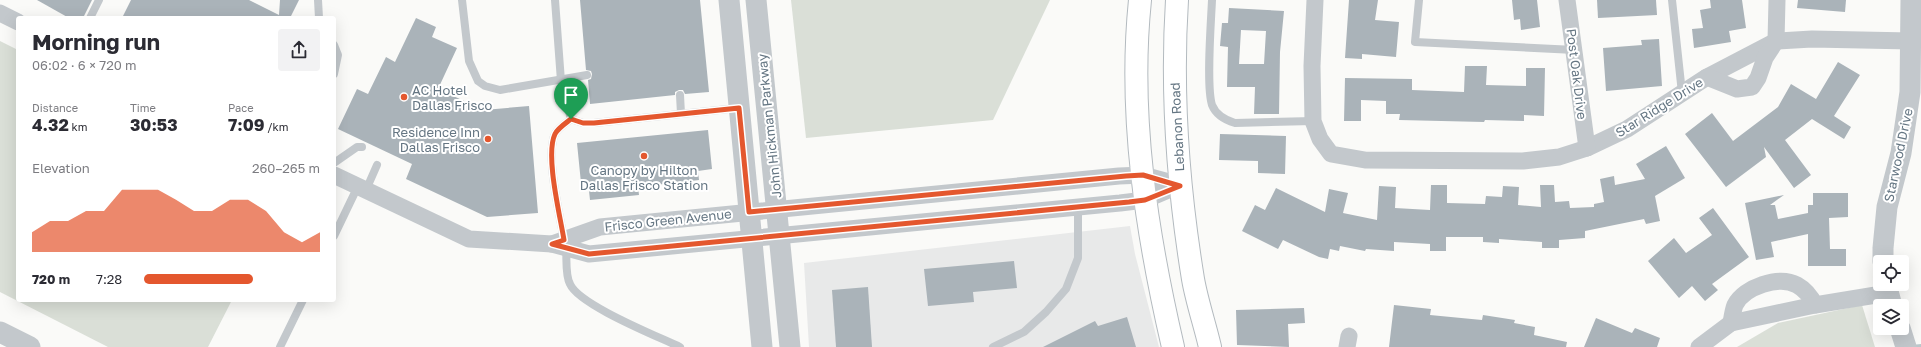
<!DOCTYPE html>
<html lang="en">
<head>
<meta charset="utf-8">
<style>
	:root { --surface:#fff; --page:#f2f2f3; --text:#2b2b33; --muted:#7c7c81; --accent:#e4572e }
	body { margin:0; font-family:"Golos Text",sans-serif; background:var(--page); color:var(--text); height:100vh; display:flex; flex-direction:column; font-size:15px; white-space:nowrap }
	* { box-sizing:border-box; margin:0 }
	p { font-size:13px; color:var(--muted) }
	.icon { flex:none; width:22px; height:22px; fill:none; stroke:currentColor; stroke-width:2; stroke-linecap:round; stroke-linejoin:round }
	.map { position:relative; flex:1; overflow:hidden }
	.drawer { position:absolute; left:16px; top:16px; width:320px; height:286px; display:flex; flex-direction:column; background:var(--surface); border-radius:4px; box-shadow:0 4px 16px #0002 }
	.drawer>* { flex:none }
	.fabs { position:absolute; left:1873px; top:255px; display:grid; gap:8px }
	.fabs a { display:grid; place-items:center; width:36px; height:36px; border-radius:4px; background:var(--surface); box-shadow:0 4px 16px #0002; font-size:20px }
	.pin { position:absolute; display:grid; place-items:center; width:34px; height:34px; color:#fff; margin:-41px -17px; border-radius:50% 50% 50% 0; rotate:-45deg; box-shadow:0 0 4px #0007 }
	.pin .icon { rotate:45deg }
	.round { display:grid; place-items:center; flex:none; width:42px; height:42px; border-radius:4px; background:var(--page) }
	.headline { display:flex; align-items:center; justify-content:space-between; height:68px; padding:0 16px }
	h1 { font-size:22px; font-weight:700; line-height:30px }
	.stats { display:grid; grid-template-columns:repeat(3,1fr); gap:6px; height:68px; padding:4px 16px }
	.stats div { display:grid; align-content:center }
	.stats b { font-size:17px; font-weight:700 }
	.stats small { font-size:11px; font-weight:400 }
	.stats p { font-size:11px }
	.chart { height:112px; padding:8px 16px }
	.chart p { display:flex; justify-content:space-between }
	.chart svg { width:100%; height:72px; margin-top:4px; fill:var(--accent); opacity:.7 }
	ul { padding:0 16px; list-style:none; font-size:13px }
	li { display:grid; grid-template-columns:64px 48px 1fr; align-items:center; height:30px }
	li i { height:10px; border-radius:5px; background:var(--accent) }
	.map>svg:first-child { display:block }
	.built { fill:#e8e9e9 }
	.green { fill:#dadfd7 }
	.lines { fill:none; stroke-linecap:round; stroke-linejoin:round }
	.stream { stroke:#bbc7cb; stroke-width:4 }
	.building { fill:#aab3b9; fill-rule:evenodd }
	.secondary-casing { stroke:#b3babf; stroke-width:24 }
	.service { stroke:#c3c8cc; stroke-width:8 }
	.minor { stroke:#c3c8cc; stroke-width:17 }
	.tertiary { stroke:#c3c8cc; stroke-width:21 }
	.secondary { stroke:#fff; stroke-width:22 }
	.route-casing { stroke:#fff; stroke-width:8 }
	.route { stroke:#e4572e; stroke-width:5 }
	.poi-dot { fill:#e4572e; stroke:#fff; stroke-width:1.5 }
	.labels { text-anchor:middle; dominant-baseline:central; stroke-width:4; stroke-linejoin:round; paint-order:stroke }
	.street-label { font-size:13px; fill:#657683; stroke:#fff }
	.poi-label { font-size:13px; fill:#657683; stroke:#fff; text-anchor:start }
</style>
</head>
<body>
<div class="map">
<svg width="1921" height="347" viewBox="0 0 1921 347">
	<rect width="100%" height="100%" fill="#fafaf8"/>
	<polygon class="built" points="1130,226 1135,254 1159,347 809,347 804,263"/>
	<g class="green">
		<polygon points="791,0 1050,0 993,120 806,138"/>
		<polygon points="0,41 18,50 18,300 232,300 208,347 108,347 0,292"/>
		<polygon points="1862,305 1875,347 1737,347 1778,323"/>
	</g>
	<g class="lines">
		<polyline class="stream" points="1912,347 1921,346"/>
	</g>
	<g class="building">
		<polygon points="37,0 92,0 83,18 69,18"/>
		<polygon points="131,0 249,0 279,15 280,0 299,0 290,18 122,18"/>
		<polygon points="580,0 700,0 709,92 685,94 683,90 679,90 675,92 675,95 590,104 588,80 591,79 592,74 591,71 586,70"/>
		<polygon points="1349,0 1378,0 1375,20 1399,22 1396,57 1362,54 1362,59 1345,58"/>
		<polygon points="1512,0 1537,0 1540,27 1521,30 1520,19 1514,20"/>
		<polygon points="1597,0 1656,0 1657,15 1598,18"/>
		<polygon points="1710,0 1742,0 1746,28 1729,31 1731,42 1694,48 1692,29 1703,28 1700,10 1711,8"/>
		<polygon points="1798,0 1846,0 1845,12 1797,8"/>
		<path d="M 1229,8 L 1284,11 L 1280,52 L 1279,114 L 1254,114 L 1255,87 L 1227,87 L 1228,47 L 1220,46 L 1222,23 L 1228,23 ZM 1241,30 L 1266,31 L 1264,64 L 1239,64 Z"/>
		<polygon points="416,18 436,27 432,37 457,48 438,89 484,110 529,106 538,213 487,217 406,179 412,164 338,129 357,89 368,94 386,57 395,62"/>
		<polygon points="1659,39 1662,86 1606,91 1603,48 1642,45 1641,40"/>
		<polygon points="1838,62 1860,75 1834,116 1851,127 1844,139 1812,119 1785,140 1811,175 1794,188 1764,147 1766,157 1726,187 1685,134 1712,113 1733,141 1778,107 1791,84 1816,99"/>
		<polygon points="1465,66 1487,66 1486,85 1526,86 1526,68 1545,68 1544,116 1524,115 1524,121 1485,120 1484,122 1399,120 1400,114 1386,114 1386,101 1361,100 1361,121 1344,121 1345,78 1412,79 1412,90 1464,92"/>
		<polygon points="708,130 712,169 698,171 699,180 638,187 639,195 590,200 588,182 581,183 577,143"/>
		<polygon points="1220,134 1286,136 1285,174 1258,173 1258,161 1219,160"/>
		<polygon points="1666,146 1685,178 1655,196 1660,221 1646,224 1644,219 1585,231 1585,238 1559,240 1559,248 1542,248 1542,242 1499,239 1499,243 1483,242 1483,237 1446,237 1446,251 1430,251 1430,244 1394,242 1394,251 1366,249 1365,251 1340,246 1339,251 1330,249 1328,259 1319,257 1283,240 1278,249 1242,231 1255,205 1265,210 1276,188 1325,212 1329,189 1348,193 1343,213 1377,220 1379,186 1396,187 1395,208 1430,210 1431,185 1447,185 1447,203 1485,204 1486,196 1502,197 1503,186 1519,187 1518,205 1541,207 1540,185 1554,185 1555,202 1569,201 1570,208 1594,207 1594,204 1604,202 1600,179 1614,176 1615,185 1645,179 1636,164"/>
		<polygon points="1813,193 1848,193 1848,217 1829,218 1830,249 1846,249 1846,266 1808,266 1808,234 1771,242 1774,257 1756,260 1745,203 1784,195 1770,205 1775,205 1778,219 1808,213 1808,205 1813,205"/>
		<polygon points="1713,208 1749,257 1712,284 1718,290 1705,301 1692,286 1679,298 1648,261 1674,238 1686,253 1712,235 1699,218"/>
		<polygon points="1014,261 1017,288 973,292 974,302 928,306 924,269"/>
		<polygon points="868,287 872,347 836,347 832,290"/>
		<polygon points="1394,305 1431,309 1430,315 1482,320 1483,315 1515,320 1514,323 1535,327 1534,335 1567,342 1566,347 1389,347"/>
		<polygon points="1304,308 1305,323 1288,324 1289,347 1237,345 1236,310"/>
		<polygon points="1127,317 1136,347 1043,347 1095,321 1098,326"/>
		<polygon points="1596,318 1632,333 1635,328 1660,338 1657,347 1584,347"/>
	</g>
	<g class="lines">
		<g class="secondary-casing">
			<g id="secondary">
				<path d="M 1140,0 C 1128,116 1147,235 1173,347"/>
				<path d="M 1177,0 C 1171,93 1178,187 1193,279 C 1197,302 1205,325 1210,347"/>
			</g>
		</g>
		<g class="service">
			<polyline points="318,0 319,18"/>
			<polyline points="462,0 469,61 478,81 485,86 500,90 587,75"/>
			<polyline points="555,0 561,81 571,119 583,123 594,123 738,108"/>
			<path d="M 1212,0 C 1211,23 1206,86 1212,105 C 1216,115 1225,120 1235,123 L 1313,121"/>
			<polyline points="1419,0 1415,42 1575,50"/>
			<polyline points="1672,0 1682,93"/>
			<polyline points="90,18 99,0"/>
			<polyline points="334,45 338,55 334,74"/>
			<polyline points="680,95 681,114"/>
			<polyline points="334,163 357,147 362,147"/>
			<polyline points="366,190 377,165"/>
			<polyline points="334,236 358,186"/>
			<path d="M 564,240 C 560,215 545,155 555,134 C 558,128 566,123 571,119"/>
			<path d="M 566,248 C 567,259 565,275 570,284 C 579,305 657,336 680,347"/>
			<polyline points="280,347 303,300"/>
			<polyline points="993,347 1024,332 1046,312 1066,289 1078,258 1078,207"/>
		</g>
		<g class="minor">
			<polyline points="1315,0 1312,66 1313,121 1320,139 1331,154 1365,160 1523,161 1559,157 1587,148 1627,129 1707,77 1776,41 1812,39 1911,41"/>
			<polyline points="1567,0 1587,148"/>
			<polyline points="0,13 18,22"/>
			<polyline points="1707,77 1737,89 1752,87 1758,78 1765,58 1776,41 1777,0"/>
			<polyline points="334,175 469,239 552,244 589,254 1120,203 1145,200 1180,185"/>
			<polyline points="552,244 600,227 1119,176 1143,175 1180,185"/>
			<path d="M 1731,323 C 1732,317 1733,310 1735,305 C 1744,287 1779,275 1797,285 C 1806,290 1811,297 1815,305"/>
			<polyline points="1347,347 1349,336"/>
			<polyline points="1699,347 1731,323 1815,305 1888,293"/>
		</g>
		<g class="tertiary">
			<polyline points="729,0 762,347"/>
			<polyline points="756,0 790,347"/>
			<polyline points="1883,262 1883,248 1887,207 1901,153 1910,92 1911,0"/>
			<polyline points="1886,284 1892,306"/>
			<polyline points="1900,328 1906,347"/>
			<polyline points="0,332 30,347"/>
		</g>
		<use href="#secondary" class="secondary"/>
	</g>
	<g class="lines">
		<g class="route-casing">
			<path id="route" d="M 739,108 L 749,212 L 1126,176 L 1143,175 L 1180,186 L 1145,200 L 1129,202 L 589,254 L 552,244 L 564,240 C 560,215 545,155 555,134 C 558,128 566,123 571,119 L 583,123 L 594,123 Z"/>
		</g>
		<use href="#route" class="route"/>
	</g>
	<g class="poi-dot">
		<circle cx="404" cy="97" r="4"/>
		<circle cx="488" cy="139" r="4"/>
		<circle cx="644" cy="156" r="4"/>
	</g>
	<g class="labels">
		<g class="street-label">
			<text transform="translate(1577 74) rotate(83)">Post Oak Drive</text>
			<text transform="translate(1659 107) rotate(-32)">Star Ridge Drive</text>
			<text transform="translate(769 126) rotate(-96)">John Hickman Parkway</text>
			<text transform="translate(1177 127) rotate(-93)">Lebanon Road</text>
			<text transform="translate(1898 155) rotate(-78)">Starwood Drive</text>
			<text transform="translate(668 220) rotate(-6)">Frisco Green Avenue</text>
		</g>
		<g class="poi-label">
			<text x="412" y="90">AC Hotel<tspan x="412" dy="15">Dallas Frisco</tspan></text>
			<text x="480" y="132" text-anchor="end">Residence Inn<tspan x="480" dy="15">Dallas Frisco</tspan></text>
			<text x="644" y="170" text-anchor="middle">Canopy by Hilton<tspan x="644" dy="15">Dallas Frisco Station</tspan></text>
		</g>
	</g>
</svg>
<div class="fabs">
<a><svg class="icon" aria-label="locate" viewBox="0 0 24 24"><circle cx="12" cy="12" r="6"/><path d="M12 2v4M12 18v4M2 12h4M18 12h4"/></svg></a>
<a><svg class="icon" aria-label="layers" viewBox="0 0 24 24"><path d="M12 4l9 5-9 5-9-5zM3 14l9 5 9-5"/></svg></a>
</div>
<div class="pin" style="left:571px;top:119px;background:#1e9e55"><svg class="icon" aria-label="arrive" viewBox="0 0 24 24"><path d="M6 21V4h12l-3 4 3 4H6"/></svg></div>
<section class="drawer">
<div class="headline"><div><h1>Morning run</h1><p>06:02 · 6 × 720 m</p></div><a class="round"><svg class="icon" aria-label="share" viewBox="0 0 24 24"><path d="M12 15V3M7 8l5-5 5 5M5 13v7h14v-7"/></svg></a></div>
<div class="stats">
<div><p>Distance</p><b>4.32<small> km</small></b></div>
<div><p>Time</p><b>30:53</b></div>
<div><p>Pace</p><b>7:09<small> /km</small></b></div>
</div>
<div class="chart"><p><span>Elevation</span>260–265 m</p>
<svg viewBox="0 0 160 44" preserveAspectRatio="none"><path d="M0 44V32L10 25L20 25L30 19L40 19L50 6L60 6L70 6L80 12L90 19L100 19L110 12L120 12L130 19L140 32L150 38L160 32V44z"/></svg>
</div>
<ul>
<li><b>720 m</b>7:28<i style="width:62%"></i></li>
</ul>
</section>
</div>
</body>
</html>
